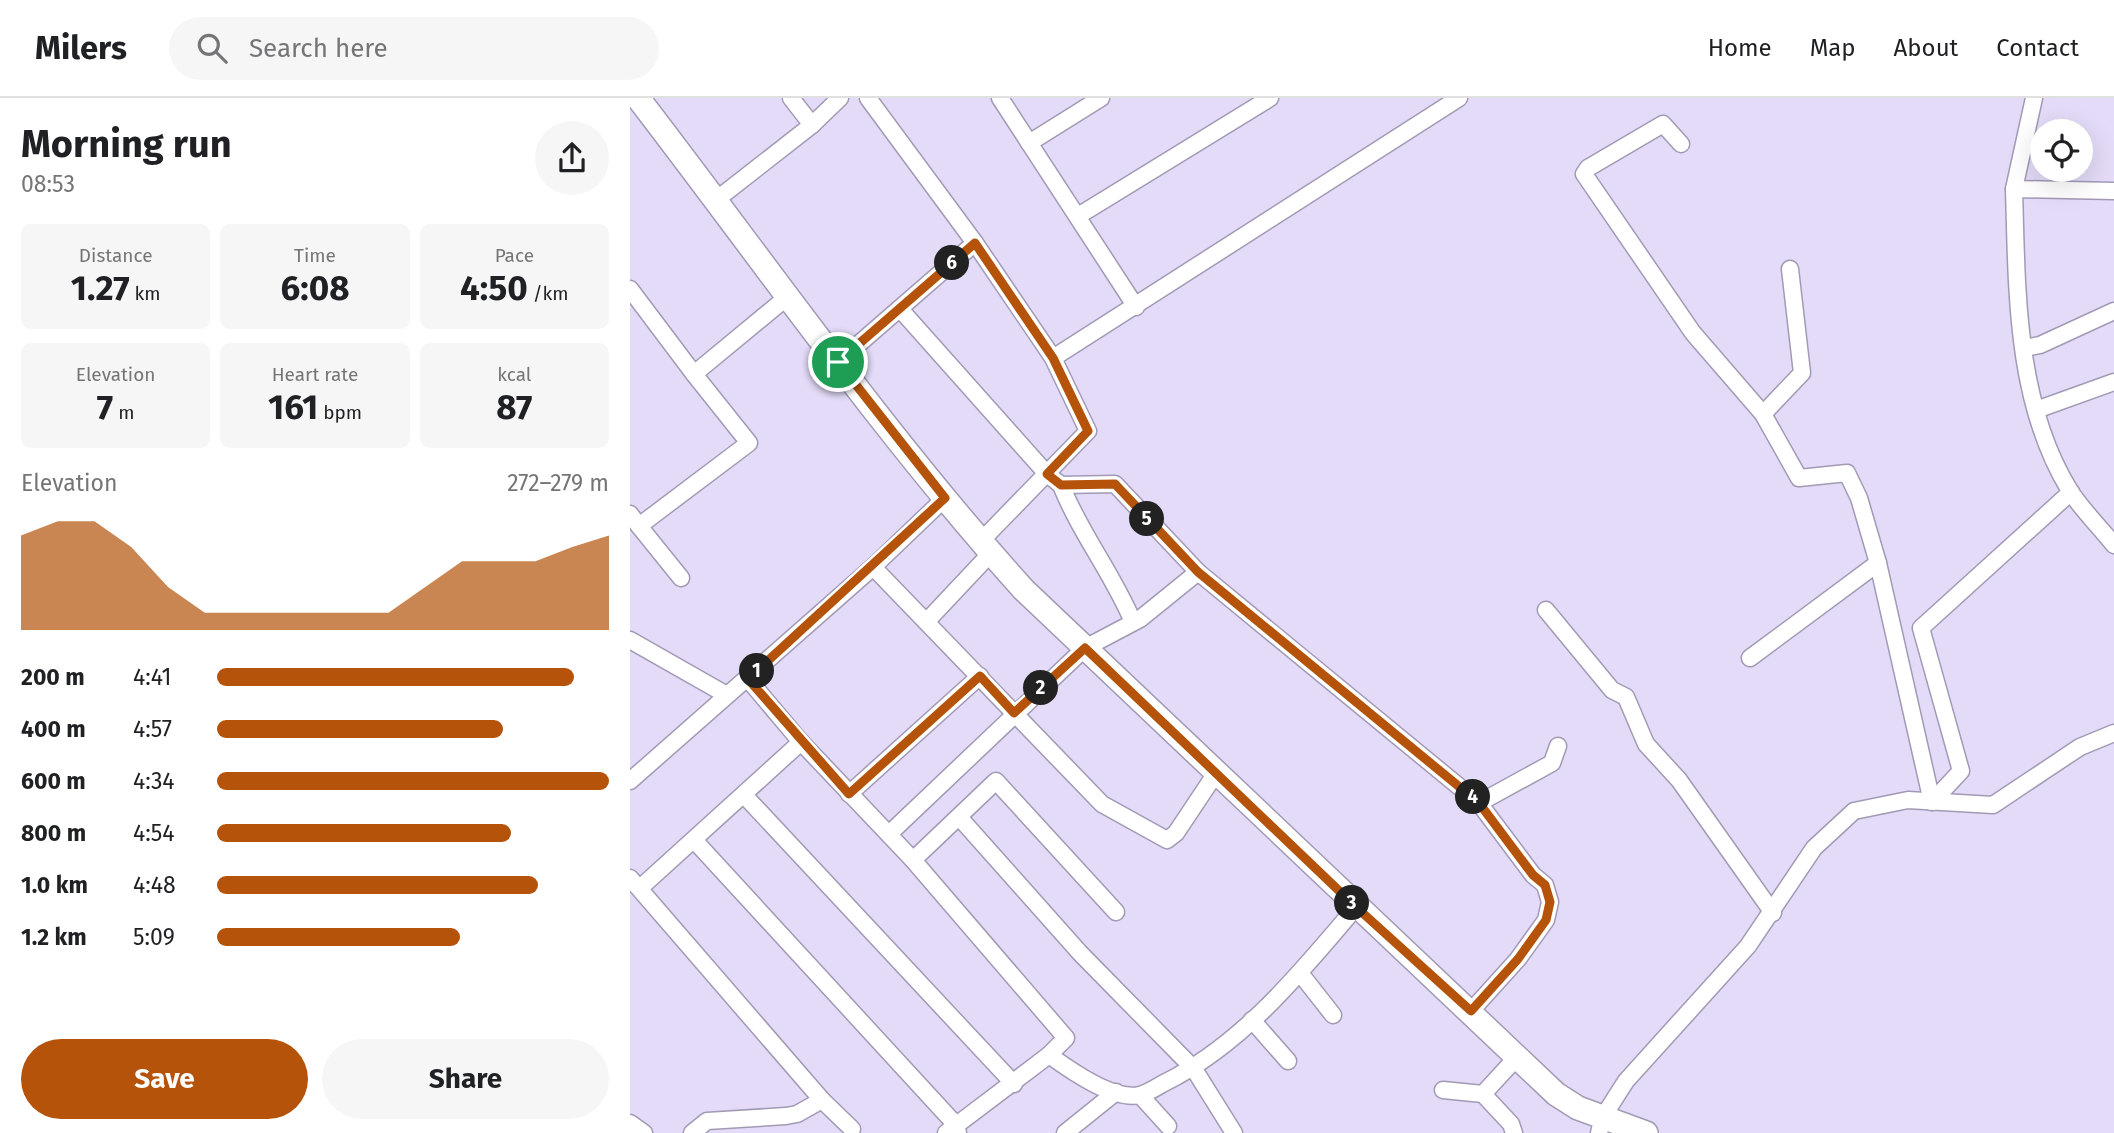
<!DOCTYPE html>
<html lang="en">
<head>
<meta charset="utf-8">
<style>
	:root { --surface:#fff; --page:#f6f6f6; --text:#202124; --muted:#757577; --line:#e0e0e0; --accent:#b45309 }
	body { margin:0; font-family:"Fira Sans",sans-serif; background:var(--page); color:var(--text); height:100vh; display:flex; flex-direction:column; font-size:26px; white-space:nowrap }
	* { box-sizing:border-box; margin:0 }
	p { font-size:23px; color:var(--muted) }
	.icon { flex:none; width:38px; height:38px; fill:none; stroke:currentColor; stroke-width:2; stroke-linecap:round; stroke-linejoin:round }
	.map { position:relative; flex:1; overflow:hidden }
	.sheet { display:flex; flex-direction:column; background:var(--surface); width:630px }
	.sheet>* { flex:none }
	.controls { position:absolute; left:1400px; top:21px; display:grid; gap:14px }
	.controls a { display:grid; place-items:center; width:63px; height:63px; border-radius:50%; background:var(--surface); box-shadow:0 7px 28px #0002; font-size:35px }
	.pin { position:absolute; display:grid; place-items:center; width:60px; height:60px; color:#fff; margin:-30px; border:4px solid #fff; border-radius:50%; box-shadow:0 2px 7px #0007 }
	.km { position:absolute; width:35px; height:35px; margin:-18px; border-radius:50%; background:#222; color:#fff; font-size:19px; line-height:35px; text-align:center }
	.round { display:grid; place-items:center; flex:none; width:74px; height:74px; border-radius:37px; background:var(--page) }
	.summary { display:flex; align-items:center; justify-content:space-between; height:119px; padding:0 21px }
	h1 { font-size:38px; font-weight:700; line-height:52px }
	.metrics { display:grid; grid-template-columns:repeat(3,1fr); gap:10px; height:119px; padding:7px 21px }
	.metrics div { display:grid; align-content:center; border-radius:10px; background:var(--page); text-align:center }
	.metrics b { font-size:35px; font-weight:700 }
	.metrics small { font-size:19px; font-weight:400 }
	.metrics p { font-size:19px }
	.chart { height:196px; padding:14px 21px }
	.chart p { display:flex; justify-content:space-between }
	.chart svg { width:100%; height:126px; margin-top:7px; fill:var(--accent); opacity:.7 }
	.primary-button { display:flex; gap:14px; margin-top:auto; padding:14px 21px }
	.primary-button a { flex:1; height:80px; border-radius:42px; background:var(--accent); color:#fff; font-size:28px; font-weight:700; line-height:80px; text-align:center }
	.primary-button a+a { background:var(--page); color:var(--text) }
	ul { padding:0 21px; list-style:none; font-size:23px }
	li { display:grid; grid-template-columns:112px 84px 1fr; align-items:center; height:52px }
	li i { height:18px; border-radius:9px; background:var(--accent) }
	header { display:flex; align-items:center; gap:42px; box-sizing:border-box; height:98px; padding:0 35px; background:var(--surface); border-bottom:2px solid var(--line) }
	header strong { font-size:33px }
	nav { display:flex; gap:38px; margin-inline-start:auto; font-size:24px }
	.search { width:490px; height:63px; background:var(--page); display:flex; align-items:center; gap:18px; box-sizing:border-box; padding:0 24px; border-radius:38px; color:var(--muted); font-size:26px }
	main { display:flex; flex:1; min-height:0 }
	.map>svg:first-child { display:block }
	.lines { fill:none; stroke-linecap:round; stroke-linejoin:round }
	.street-casing { stroke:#a29ab5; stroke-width:19 }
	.secondary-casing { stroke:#a29ab5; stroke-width:26 }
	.street { stroke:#fff; stroke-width:16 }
	.secondary { stroke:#fff; stroke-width:23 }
	.route-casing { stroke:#fff; stroke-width:14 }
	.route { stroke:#b45309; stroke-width:9 }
</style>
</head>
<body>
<header>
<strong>Milers</strong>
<div class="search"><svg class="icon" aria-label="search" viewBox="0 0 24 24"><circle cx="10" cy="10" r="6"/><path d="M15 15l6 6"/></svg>Search here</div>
<nav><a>Home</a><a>Map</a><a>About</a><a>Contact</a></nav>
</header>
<main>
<section class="sheet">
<div class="summary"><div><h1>Morning run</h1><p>08:53</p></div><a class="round"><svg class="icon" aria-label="share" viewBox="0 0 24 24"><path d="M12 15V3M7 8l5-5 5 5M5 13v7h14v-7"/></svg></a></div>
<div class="metrics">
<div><p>Distance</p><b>1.27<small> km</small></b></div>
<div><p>Time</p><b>6:08</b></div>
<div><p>Pace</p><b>4:50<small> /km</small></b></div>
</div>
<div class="metrics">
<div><p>Elevation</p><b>7<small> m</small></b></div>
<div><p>Heart rate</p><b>161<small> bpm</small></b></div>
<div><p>kcal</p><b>87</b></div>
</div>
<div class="chart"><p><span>Elevation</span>272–279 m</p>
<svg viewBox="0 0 160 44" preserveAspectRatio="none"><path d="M0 44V11L10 6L20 6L30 15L40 29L50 38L60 38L70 38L80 38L90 38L100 38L110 29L120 20L130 20L140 20L150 15L160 11V44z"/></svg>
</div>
<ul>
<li><b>200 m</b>4:41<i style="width:91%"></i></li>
<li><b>400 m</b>4:57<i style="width:73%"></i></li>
<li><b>600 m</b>4:34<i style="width:100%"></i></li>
<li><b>800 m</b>4:54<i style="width:75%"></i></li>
<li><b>1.0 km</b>4:48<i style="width:82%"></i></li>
<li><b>1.2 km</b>5:09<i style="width:62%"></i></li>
</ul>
<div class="primary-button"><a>Save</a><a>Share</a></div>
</section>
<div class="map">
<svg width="1484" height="1035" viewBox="0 0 1484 1035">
	<rect width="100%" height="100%" fill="#e3dbf7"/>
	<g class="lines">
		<g class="street-casing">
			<g id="street">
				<polyline points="161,0 182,27"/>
				<polyline points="238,0 345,145 423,260"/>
				<polyline points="370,0 506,209"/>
				<polyline points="399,45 471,0"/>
				<polyline points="1051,46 1033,26 958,70 954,76 1063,235 1133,316 1169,380 1217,375 1229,400 1248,465 1302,704"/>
				<polyline points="1384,91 1404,0"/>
				<path d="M 1484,93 L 1384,91 C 1387,192 1385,304 1440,393 C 1452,412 1470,429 1484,447"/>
				<polyline points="86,102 182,27 210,0"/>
				<polyline points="448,118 640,0"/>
				<polyline points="0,191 64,276 156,200"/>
				<polyline points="270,211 417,376 431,387 485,386 568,474 849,705 903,777 915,787 920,804 916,822 888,861 841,913"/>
				<polyline points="1394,250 1410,247 1484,213"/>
				<polyline points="208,264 345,145"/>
				<polyline points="1406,312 1484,284"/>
				<polyline points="1133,316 1172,275 1160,171"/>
				<path d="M 431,387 C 450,435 483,476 503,524"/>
				<polyline points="0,416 9,428 119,345 64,276"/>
				<polyline points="9,428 51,480"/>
				<polyline points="351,443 458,333 423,260 829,0"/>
				<polyline points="243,469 472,706 537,742 546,735 586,675"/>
				<polyline points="916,512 982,592 996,599 1016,646 1049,682 1143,815"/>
				<polyline points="297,523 361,455"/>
				<polyline points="0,542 95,596"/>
				<polyline points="1120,560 1248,465"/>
				<path d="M 118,581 L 171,644 L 283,762 L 436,940 L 419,957 C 440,972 483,1003 510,997 C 518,995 527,989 534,985 C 612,947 671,874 726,809"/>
				<polyline points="0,683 243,469 315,400"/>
				<polyline points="219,696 350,578"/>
				<polyline points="114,697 384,986"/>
				<polyline points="1302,704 1331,673 1291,530 1441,394"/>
				<polyline points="849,705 922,665 928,648"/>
				<polyline points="329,719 450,855 564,971 604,1035"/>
				<polyline points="259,736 455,550 510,521 568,474"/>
				<polyline points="64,742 326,1027 328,1035"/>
				<polyline points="283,762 366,683 486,814"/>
				<polyline points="0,780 192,1002 222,1031"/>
				<polyline points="10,790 171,644"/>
				<polyline points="670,875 703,917"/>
				<polyline points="622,922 658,963"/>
				<polyline points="813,992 853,996 887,959"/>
				<polyline points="853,996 881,1026 884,1035"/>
				<polyline points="510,997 538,1028"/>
				<polyline points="0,1025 14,1035"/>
				<polyline points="62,1035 77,1023 156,1018 167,1016 192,1002"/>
				<polyline points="316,1035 419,957"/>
				<polyline points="435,1035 486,994"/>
				<polyline points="969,1035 973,1019 996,983 1118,848 1184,750 1224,713 1278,702 1363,707 1450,649 1484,635"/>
			</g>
		</g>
		<g class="secondary-casing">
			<path id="secondary" d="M 8,0 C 135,165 254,337 394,492 L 926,996 L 948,1010 L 1016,1035"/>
		</g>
		<use href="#street" class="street"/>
		<use href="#secondary" class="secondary"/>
	</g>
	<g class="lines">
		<g class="route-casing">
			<polygon id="route" points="345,145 423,260 458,333 417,376 431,387 485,386 568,474 849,705 903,777 915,787 920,804 916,822 888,861 841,913 726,809 455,550 384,615 350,578 219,696 118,581 315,400 208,264"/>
		</g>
		<use href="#route" class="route"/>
	</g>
</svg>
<div class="controls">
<a><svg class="icon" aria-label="locate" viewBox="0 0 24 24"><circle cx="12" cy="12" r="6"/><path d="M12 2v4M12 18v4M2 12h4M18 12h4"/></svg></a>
</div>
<div class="pin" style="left:208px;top:264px;background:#1e9e55"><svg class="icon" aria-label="arrive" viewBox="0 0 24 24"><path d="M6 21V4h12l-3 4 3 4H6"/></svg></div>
<b class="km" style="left:127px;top:573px">1</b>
<b class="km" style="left:411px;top:590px">2</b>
<b class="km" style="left:722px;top:805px">3</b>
<b class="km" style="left:843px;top:699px">4</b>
<b class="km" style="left:517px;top:421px">5</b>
<b class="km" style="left:322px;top:165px">6</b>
</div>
</main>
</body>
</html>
